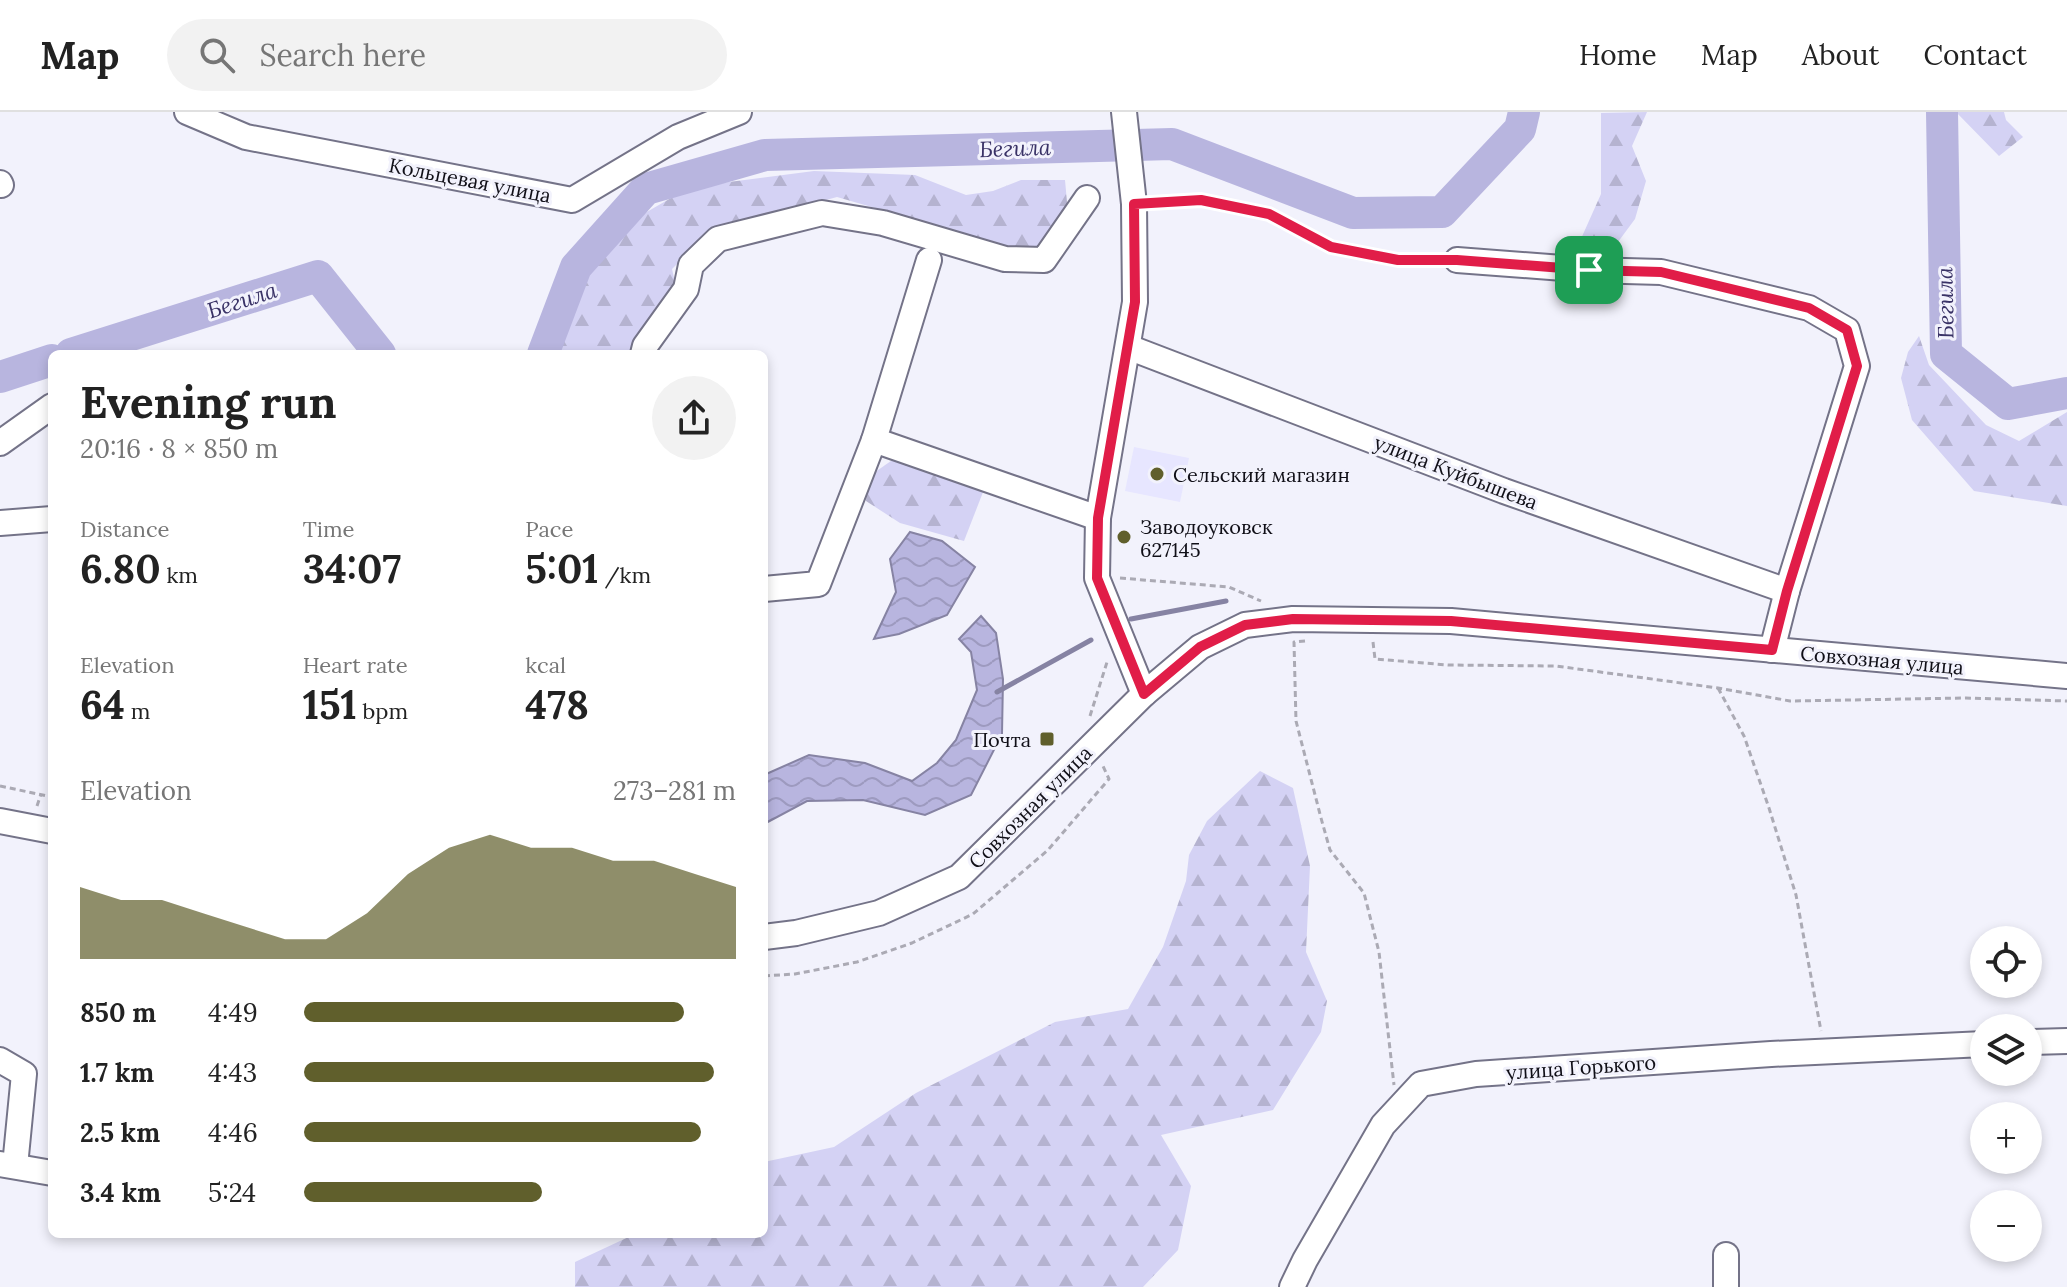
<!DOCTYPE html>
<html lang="en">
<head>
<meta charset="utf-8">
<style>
	:root { --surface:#fff; --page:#f2f2f2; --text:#222; --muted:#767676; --line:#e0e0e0; --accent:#605f2c }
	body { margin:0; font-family:Lora,serif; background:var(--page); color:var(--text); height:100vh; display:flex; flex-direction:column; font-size:30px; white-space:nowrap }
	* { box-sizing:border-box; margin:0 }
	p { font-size:26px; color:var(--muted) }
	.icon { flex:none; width:44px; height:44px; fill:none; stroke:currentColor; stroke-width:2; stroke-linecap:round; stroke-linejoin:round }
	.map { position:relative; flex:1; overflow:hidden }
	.details { position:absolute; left:48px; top:238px; width:720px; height:888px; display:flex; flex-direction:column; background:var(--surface); border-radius:12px; box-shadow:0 4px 12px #0003 }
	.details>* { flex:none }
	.buttons { position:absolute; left:1970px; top:814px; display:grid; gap:16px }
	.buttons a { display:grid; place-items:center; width:72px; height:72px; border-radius:50%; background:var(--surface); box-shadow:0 4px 12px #0003; font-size:40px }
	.pin { position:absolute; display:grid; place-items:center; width:68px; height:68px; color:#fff; margin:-34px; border-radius:16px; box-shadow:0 4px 12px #0006 }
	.round { display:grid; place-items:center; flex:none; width:84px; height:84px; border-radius:42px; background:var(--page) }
	.summary { display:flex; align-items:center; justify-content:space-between; height:136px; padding:0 32px }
	h1 { font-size:44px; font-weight:700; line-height:60px }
	.metrics { display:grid; grid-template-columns:repeat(3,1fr); gap:12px; height:136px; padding:8px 32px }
	.metrics div { display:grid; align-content:center }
	.metrics b { font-size:40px; font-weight:700 }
	.metrics small { font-size:22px; font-weight:400 }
	.metrics p { font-size:22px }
	.chart { height:224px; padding:16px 32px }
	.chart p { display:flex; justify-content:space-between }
	.chart svg { width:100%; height:144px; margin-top:8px; fill:var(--accent); opacity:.7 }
	ul { padding:0 32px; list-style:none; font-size:26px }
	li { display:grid; grid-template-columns:128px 96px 1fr; align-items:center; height:60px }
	li i { height:20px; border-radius:10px; background:var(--accent) }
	header { display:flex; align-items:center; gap:48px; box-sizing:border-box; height:112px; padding:0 40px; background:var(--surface); border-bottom:2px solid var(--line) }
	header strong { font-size:38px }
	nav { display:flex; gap:44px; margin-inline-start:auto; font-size:28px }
	.search { width:560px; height:72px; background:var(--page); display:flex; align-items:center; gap:20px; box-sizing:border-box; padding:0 28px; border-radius:44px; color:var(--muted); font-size:30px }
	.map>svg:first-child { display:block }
	.built { fill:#e7e6ff }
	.forest { fill:url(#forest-firs) }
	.water { fill:url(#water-waves); stroke:#8683a3; stroke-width:2 }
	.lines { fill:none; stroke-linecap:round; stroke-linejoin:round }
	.stream { stroke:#8683a3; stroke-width:5 }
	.river { stroke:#b8b5df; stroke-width:32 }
	.minor-casing { stroke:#747388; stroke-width:28 }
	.path { stroke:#abaab4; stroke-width:3; stroke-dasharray:6 4; stroke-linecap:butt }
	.minor { stroke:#fff; stroke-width:24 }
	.route-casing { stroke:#fff; stroke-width:16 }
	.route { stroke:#e11d48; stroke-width:10 }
	.poi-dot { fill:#605f2c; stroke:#f2f2fc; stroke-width:3 }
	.labels { text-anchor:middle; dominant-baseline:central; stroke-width:6; stroke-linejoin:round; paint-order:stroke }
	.street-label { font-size:20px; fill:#100f17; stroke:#f2f2fc }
	.poi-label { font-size:20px; fill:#100f17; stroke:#f2f2fc; text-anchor:start }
	.water-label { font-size:22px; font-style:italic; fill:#393266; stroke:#f2f2fc }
</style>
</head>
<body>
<header>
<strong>Map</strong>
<div class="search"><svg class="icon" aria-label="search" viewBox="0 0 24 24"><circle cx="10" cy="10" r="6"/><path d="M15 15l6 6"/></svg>Search here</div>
<nav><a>Home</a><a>Map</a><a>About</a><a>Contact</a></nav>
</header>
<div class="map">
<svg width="2067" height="1175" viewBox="0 0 2067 1175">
	<defs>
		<pattern id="forest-firs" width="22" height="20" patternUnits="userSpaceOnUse" patternTransform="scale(2)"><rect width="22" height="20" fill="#d4d2f4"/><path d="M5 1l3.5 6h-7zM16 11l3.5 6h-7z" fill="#b5b3d0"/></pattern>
		<pattern id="water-waves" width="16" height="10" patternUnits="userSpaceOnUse" patternTransform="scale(2)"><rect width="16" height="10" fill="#b8b5df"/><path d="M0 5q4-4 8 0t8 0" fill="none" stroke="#9d9abf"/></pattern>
	</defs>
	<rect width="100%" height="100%" fill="#f2f2fc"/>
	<polygon class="built" points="1134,335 1189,346 1180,390 1125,379"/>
	<g class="forest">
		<polygon points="1647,0 1632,34 1646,69 1635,107 1615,134 1582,145 1580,129 1601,82 1601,1"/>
		<polygon points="1956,0 2004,0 2006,8 2023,25 1999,44"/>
		<polygon points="814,59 915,63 966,83 993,79 1021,68 1065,68 1069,112 1035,146 952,134 889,100 837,85 709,120 672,157 679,188 640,242 554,242 592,157 645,101 690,75"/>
		<polygon points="1919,224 1929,253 1986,313 2019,329 2067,300 2067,394 1974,379 1912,308 1901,266 1908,240"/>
		<polygon points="901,342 985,375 964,429 900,411 866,389 868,365"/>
		<polygon points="1260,659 1293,676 1310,754 1306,840 1327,889 1321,920 1273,998 1161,1023 1191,1074 1178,1138 1143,1175 575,1175 575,1150 635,1122 764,1122 764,1050 834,1035 916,981 1055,910 1128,897 1163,835 1186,769 1189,743 1207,709"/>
	</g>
	<g class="water">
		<polygon points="910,420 942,429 975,455 947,503 899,522 874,527 896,480 890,447"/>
		<polygon points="981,504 996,521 1003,567 1002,622 971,683 925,703 863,688 807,689 764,712 764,663 809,643 865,651 912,669 937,651 956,628 977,578 971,540 959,527"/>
	</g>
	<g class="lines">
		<g class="stream">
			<polyline points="1131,507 1226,489"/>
			<polyline points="997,580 1091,528"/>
		</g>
		<g class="river">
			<polyline points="1942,0 1946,242 2008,292 2067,281"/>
			<polyline points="71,242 318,164 380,242"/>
			<polyline points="543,242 576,155 646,77 765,43 1172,32 1353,101 1442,100 1520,17 1524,0"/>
			<polyline points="0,265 52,248"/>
		</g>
		<g class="minor-casing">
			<g id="minor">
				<polyline points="187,0 246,25 572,88 678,25 739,0"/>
				<polyline points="1124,0 1134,92 1135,190 1098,406 1097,466 1144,582"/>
				<polyline points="0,71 1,73"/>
				<polyline points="929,148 874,328 1098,406"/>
				<polyline points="1457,148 1589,158 1661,160 1809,196 1847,218 1857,254 1787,479 1772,538"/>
				<polyline points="1128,235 1504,379 1787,479"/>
				<polyline points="643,242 645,234 686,177 691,153 718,127 822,101 883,111 1005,147 1044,148 1087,86"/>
				<polyline points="0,331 52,294"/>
				<polyline points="0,411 52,407"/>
				<polyline points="764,477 818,472 874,328"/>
				<polyline points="0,709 52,719"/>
				<polyline points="764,825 796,821 879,801 959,765 1144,582 1200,535 1245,513 1293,507 1451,509 2067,564"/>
				<polyline points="2028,930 2067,929"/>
				<polyline points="0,948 24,962 15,1054"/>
				<polyline points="0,1052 52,1061"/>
				<polyline points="1726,1143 1726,1175"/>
				<polyline points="1292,1175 1305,1148 1383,1013 1421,972 1476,962 1771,942 1984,932"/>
			</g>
		</g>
		<g class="path">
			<polyline points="1156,91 1201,88 1269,102 1331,135 1398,148 1437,148"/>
			<polyline points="1120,466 1229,475 1261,489"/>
			<polyline points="1305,529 1294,530 1296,609 1321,706 1330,738 1364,781 1379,840 1394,973"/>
			<polyline points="1373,530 1375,547 1448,553 1556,554 1718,576 1790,589 1966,586 2067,589"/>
			<polyline points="1718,576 1744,624 1769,696 1796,783 1821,919"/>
			<polyline points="1090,604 1108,547"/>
			<polyline points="0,674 52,685"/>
			<polyline points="37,694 41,682"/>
			<polyline points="764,864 795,862 857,850 912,831 973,802 1048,738 1109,667 1102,652"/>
		</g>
		<use href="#minor" class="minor"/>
	</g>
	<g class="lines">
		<g class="route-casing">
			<polygon id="route" points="1201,88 1269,102 1331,135 1398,148 1457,148 1589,158 1661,160 1809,196 1847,218 1857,254 1787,479 1772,538 1451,509 1293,507 1245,513 1200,535 1144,582 1097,466 1098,406 1135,190 1134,92"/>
		</g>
		<use href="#route" class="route"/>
	</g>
	<g class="poi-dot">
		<circle cx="1157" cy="362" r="8"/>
		<circle cx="1124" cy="425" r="8"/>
		<rect x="1039" y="619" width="16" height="16" rx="4"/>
	</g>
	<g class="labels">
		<g class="street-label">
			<text transform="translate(470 68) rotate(11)">Кольцевая улица</text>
			<text transform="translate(1456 360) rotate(21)">улица Куйбышева</text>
			<text transform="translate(1882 548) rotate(5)">Совхозная улица</text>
			<text transform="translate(1030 695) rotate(-45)">Совхозная улица</text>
			<text transform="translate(1581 955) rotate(-4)">улица Горького</text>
		</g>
		<g class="poi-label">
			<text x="1173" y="362">Сельский магазин</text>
			<text x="1140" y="414">Заводоуковск<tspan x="1140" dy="23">627145</tspan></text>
			<text x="1031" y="627" text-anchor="end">Почта</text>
		</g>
		<g class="water-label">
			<text transform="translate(1015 36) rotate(-2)">Бегила</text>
			<text transform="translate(242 188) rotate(-18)">Бегила</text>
			<text transform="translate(1945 191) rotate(-91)">Бегила</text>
		</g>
	</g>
</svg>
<div class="buttons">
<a><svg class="icon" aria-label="locate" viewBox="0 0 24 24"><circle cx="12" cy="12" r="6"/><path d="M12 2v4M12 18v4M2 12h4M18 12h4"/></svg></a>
<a><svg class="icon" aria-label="layers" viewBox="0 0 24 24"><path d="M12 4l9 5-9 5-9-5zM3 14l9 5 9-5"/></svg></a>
<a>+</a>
<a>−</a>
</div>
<div class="pin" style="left:1589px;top:158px;background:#1e9e55"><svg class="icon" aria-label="arrive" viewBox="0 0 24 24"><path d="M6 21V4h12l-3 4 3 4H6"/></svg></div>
<section class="details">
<div class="summary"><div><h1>Evening run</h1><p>20:16 · 8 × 850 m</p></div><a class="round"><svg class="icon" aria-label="share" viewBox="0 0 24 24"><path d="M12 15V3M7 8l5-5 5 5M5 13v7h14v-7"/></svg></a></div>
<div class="metrics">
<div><p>Distance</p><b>6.80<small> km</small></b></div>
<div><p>Time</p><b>34:07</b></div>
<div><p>Pace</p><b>5:01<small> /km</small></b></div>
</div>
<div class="metrics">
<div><p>Elevation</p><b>64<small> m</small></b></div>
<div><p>Heart rate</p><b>151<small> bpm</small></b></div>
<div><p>kcal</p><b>478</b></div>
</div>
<div class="chart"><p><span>Elevation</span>273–281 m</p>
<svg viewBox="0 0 160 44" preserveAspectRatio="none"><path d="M0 44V22L10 26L20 26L30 30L40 34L50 38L60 38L70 30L80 18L90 10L100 6L110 10L120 10L130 14L140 14L150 18L160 22V44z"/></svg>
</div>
<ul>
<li><b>850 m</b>4:49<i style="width:88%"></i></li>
<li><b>1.7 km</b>4:43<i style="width:95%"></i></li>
<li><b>2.5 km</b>4:46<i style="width:92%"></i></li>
<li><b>3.4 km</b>5:24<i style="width:55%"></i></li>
</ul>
</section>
</div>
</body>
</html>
